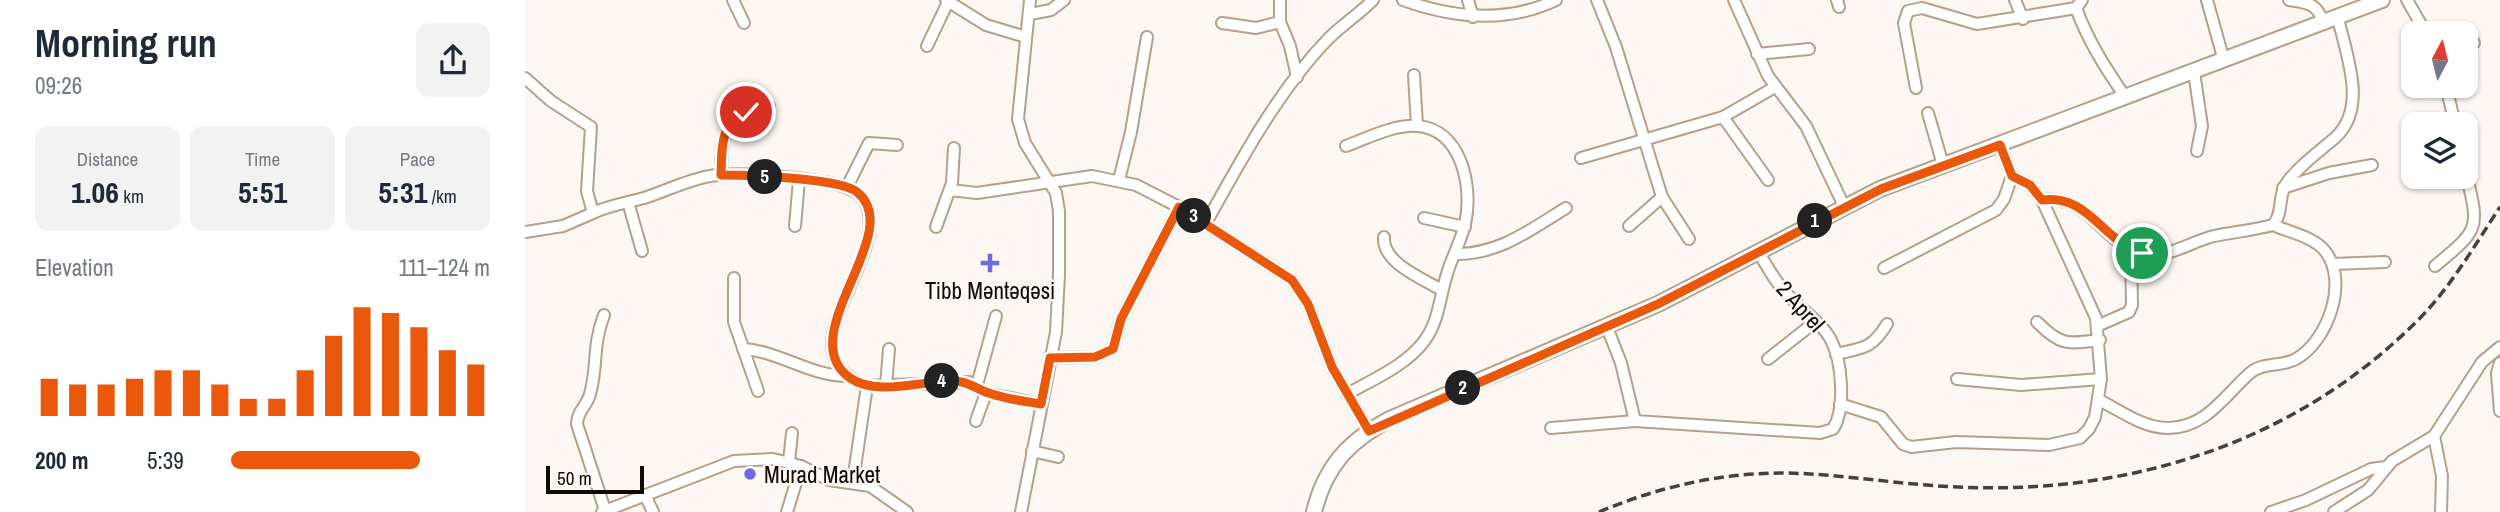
<!DOCTYPE html>
<html lang="en">
<head>
<meta charset="utf-8">
<style>
	:root { --surface:#fff; --page:#f2f2f3; --text:#1f2937; --muted:#747a83; --accent:#ea580c }
	body { margin:0; font-family:"Archivo Narrow",sans-serif; background:var(--page); color:var(--text); height:100vh; display:flex; flex-direction:column; font-size:26px; white-space:nowrap }
	* { box-sizing:border-box; margin:0 }
	p { font-size:23px; color:var(--muted) }
	.icon { flex:none; width:38px; height:38px; fill:none; stroke:currentColor; stroke-width:2; stroke-linecap:round; stroke-linejoin:round }
	.map { position:relative; flex:1; overflow:hidden }
	.sheet { display:flex; flex-direction:column; background:var(--surface); width:525px }
	.sheet>* { flex:none }
	.needle { width:46px; rotate:7deg }
	.tools { position:absolute; left:1876px; top:21px; display:grid; gap:14px }
	.tools a { display:grid; place-items:center; width:77px; height:77px; border-radius:14px; background:var(--surface); box-shadow:0 2px 5px #0004; font-size:35px }
	.scale { position:absolute; left:21px; bottom:18px; width:98px; box-sizing:border-box; padding-left:7px; border:4px solid #110a04; border-top:0; font-size:19px; line-height:24px; white-space:nowrap; color:#110a04; -webkit-text-stroke:5px #fcf7f2; paint-order:stroke }
	.pin { position:absolute; display:grid; place-items:center; width:60px; height:60px; color:#fff; margin:-30px; border:4px solid #fff; border-radius:50%; box-shadow:0 2px 7px #0007 }
	.km { position:absolute; width:35px; height:35px; margin:-18px; border-radius:50%; background:#222; color:#fff; font-size:19px; line-height:35px; text-align:center }
	.round { display:grid; place-items:center; flex:none; width:74px; height:74px; border-radius:14px; background:var(--page) }
	.overview { display:flex; align-items:center; justify-content:space-between; height:119px; padding:0 35px }
	h1 { font-size:38px; font-weight:700; line-height:52px }
	.figures { display:grid; grid-template-columns:repeat(3,1fr); gap:10px; height:119px; padding:7px 35px }
	.figures div { display:grid; align-content:center; border-radius:14px; background:var(--page); text-align:center }
	.figures b { font-size:30px; font-weight:700 }
	.figures small { font-size:19px; font-weight:400 }
	.figures p { font-size:19px }
	.chart { height:196px; padding:14px 35px }
	.chart p { display:flex; justify-content:space-between }
	.chart svg { width:100%; height:126px; margin-top:7px; stroke:var(--accent); stroke-width:6 }
	ul { padding:0 35px; list-style:none; font-size:23px }
	li { display:grid; grid-template-columns:112px 84px 1fr; align-items:center; height:52px }
	li i { height:18px; border-radius:9px; background:var(--accent) }
	main { display:flex; flex:1; min-height:0 }
	.map>svg:first-child { display:block }
	.lines { fill:none; stroke-linecap:round; stroke-linejoin:round }
	.street-casing { stroke:#b5a18a; stroke-width:14 }
	.secondary-casing { stroke:#b5a18a; stroke-width:18 }
	.street { stroke:#fff; stroke-width:10 }
	.secondary { stroke:#fff; stroke-width:14 }
	.rail { stroke:#47413b; stroke-width:3.5; stroke-dasharray:10 5; stroke-linecap:butt }
	.route-casing { stroke:#fff; stroke-width:14 }
	.route { stroke:#ea580c; stroke-width:9 }
	.poi-dot { fill:#6f69e3; stroke:#fcf7f2; stroke-width:2.5 }
	.labels { text-anchor:middle; dominant-baseline:central; stroke-width:5; stroke-linejoin:round; paint-order:stroke }
	.poi-label { font-size:23px; fill:#110a04; stroke:#fcf7f2 }
	.street-label { font-size:23px; fill:#110a04; stroke:#fcf7f2 }
</style>
</head>
<body>
<main>
<section class="sheet">
<div class="overview"><div><h1>Morning run</h1><p>09:26</p></div><a class="round"><svg class="icon" aria-label="share" viewBox="0 0 24 24"><path d="M12 15V3M7 8l5-5 5 5M5 13v7h14v-7"/></svg></a></div>
<div class="figures">
<div><p>Distance</p><b>1.06<small> km</small></b></div>
<div><p>Time</p><b>5:51</b></div>
<div><p>Pace</p><b>5:31<small> /km</small></b></div>
</div>
<div class="chart"><p><span>Elevation</span>111–124 m</p>
<svg viewBox="0 0 160 44" preserveAspectRatio="none"><path d="M5 44V31M15 44V33M25 44V33M35 44V31M45 44V28M55 44V28M65 44V33M75 44V38M85 44V38M95 44V28M105 44V16M115 44V6M125 44V8M135 44V13M145 44V21M155 44V26"/></svg>
</div>
<ul>
<li><b>200 m</b>5:39<i style="width:73%"></i></li>
</ul>
</section>
<div class="map">
<svg width="1975" height="512" viewBox="0 0 1975 512">
	<rect width="100%" height="100%" fill="#fcf7f2"/>
	<g class="lines">
		<g class="street-casing">
			<g id="street">
				<polyline points="208,0 219,23"/>
				<polyline points="421,0 461,25 501,37"/>
				<polyline points="755,0 755,22 765,46 772,77"/>
				<path d="M 878,0 C 928,18 981,24 1031,0"/>
				<polyline points="943,0 948,17"/>
				<polyline points="1072,0 1091,47 1137,197 1164,239"/>
				<polyline points="1209,0 1243,76 1281,126 1319,206"/>
				<polyline points="1312,0 1314,7"/>
				<polyline points="1490,0 1498,19"/>
				<path d="M 1557,0 L 1551,8 C 1563,41 1581,69 1601,98"/>
				<polyline points="1682,0 1699,61"/>
				<path d="M 1764,0 C 1784,3 1792,3 1799,24"/>
				<polyline points="1882,0 1901,33"/>
				<polyline points="505,14 526,10 539,0"/>
				<polyline points="697,23 731,28 755,22"/>
				<polyline points="402,46 423,2"/>
				<polyline points="1941,49 1949,43"/>
				<polyline points="1232,54 1284,49"/>
				<polyline points="1669,72 1677,126 1672,151"/>
				<polyline points="889,75 892,126"/>
				<path d="M 0,78 L 26,101 L 66,127 L 62,191 L 68,213 C 85,205 101,203 119,198 C 141,191 162,180 185,176 C 212,171 298,178 323,188 C 332,191 339,197 342,206 C 363,262 254,354 342,386 L 444,382 L 461,393 L 515,404"/>
				<polyline points="1921,86 1930,124"/>
				<polyline points="1391,88 1379,23 1383,11 1397,8 1452,24 1551,8"/>
				<polyline points="1403,113 1418,165"/>
				<polyline points="1198,117 1243,180"/>
				<path d="M 1475,145 L 1487,176 L 1505,185 L 1517,200 C 1566,194 1575,243 1617,253 C 1645,259 1664,242 1689,236 C 1709,232 1729,230 1748,225 C 1759,213 1752,194 1763,181 C 1776,164 1795,151 1811,137 C 1843,106 1821,55 1813,18"/>
				<path d="M 821,146 C 843,138 869,124 893,126 C 936,130 947,184 941,219 C 938,238 927,256 922,274 C 915,295 914,321 900,340 C 882,365 849,379 822,394"/>
				<polyline points="1056,158 1198,117 1250,87"/>
				<path d="M 196,175 C 197,130 198,119 244,106"/>
				<polyline points="594,180 606,132 622,37"/>
				<polyline points="322,187 344,143 372,145"/>
				<polyline points="1758,188 1804,173 1847,165"/>
				<polyline points="425,190 452,193 567,176 611,185 654,207 767,280 783,304 807,367 844,431"/>
				<polyline points="103,202 117,251"/>
				<polyline points="899,218 940,227"/>
				<path d="M 681,223 C 716,160 753,91 803,39 C 817,25 834,14 848,0"/>
				<polyline points="270,226 274,180"/>
				<polyline points="1104,226 1137,197"/>
				<polyline points="411,227 427,183 429,148"/>
				<polyline points="0,232 38,226 68,213"/>
				<path d="M 859,237 C 857,263 898,279 917,290"/>
				<path d="M 930,254 C 973,255 1005,230 1041,208"/>
				<polyline points="1808,264 1860,262"/>
				<path d="M 1910,266 C 1956,228 1954,229 1941,172"/>
				<polyline points="1359,268 1471,210 1479,199 1487,176"/>
				<polyline points="209,278 209,322 233,391"/>
				<path d="M 79,315 C 67,346 73,366 65,394 C 62,406 52,411 52,424 L 80,510"/>
				<path d="M 1512,322 C 1536,346 1542,344 1575,340"/>
				<polyline points="1572,326 1604,312 1607,305 1606,249"/>
				<path d="M 1082,327 L 1096,363 L 1110,421 L 1295,433 L 1308,429 C 1321,409 1317,361 1306,340 C 1297,323 1278,311 1265,297 C 1252,285 1243,268 1234,253"/>
				<path d="M 218,349 C 254,351 285,376 322,376"/>
				<path d="M 1311,354 C 1338,348 1347,349 1362,324"/>
				<polyline points="525,358 570,357 588,349 596,319 654,207"/>
				<polyline points="1243,359 1290,322"/>
				<polyline points="1975,363 1972,373 1975,411"/>
				<polyline points="1432,379 1496,385 1576,379"/>
				<polyline points="452,385 471,316"/>
				<polyline points="361,386 364,349"/>
				<path d="M 1574,400 C 1596,411 1618,428 1643,428 C 1681,428 1700,395 1725,373 C 1737,362 1757,367 1771,359 C 1803,341 1824,281 1800,251 C 1789,237 1764,232 1748,225"/>
				<polyline points="1315,404 1356,417 1378,444 1386,447 1431,442 1524,445 1555,438 1564,429 1570,417 1576,379 1571,318 1517,200"/>
				<polyline points="451,421 461,393"/>
				<polyline points="1026,428 1110,421"/>
				<polyline points="1909,436 1917,476 1916,512"/>
				<polyline points="507,451 533,457"/>
				<polyline points="264,462 267,433"/>
				<polyline points="328,481 342,386"/>
				<polyline points="120,495 128,512"/>
				<polyline points="77,512 209,461 248,459 276,466 304,480 345,486 382,512"/>
				<polyline points="262,512 276,466"/>
				<polyline points="496,512 531,332 534,275 534,211 531,193 500,143 493,119 505,0"/>
				<polyline points="1746,512 1781,500 1846,469 1861,467"/>
				<polyline points="1809,512 1843,490 1867,461 1909,436 1957,362 1975,347"/>
			</g>
		</g>
		<g class="secondary-casing">
			<path id="secondary" d="M 789,512 C 800,466 824,441 865,419 L 1133,304 L 1355,189 L 1857,0"/>
		</g>
		<use href="#street" class="street"/>
		<use href="#secondary" class="secondary"/>
		<path class="rail" d="M 1074,512 C 1140,484 1212,469 1285,474 C 1334,477 1383,485 1433,487 C 1601,495 1765,445 1887,326 C 1923,292 1948,248 1975,207"/>
	</g>
	<g class="lines">
		<g class="route-casing">
			<path id="route" d="M 221,112 C 194,125 197,149 196,175 C 222,175 315,178 332,192 C 383,232 265,336 325,378 C 353,397 398,380 430,381 C 445,382 451,389 464,393 C 480,399 498,401 516,404 L 525,358 L 570,357 L 588,349 L 596,319 L 654,207 L 767,280 L 783,304 L 807,367 L 844,431 L 1133,304 L 1356,189 L 1475,145 L 1487,176 L 1505,185 L 1517,200 C 1564,194 1576,240 1617,253"/>
		</g>
		<use href="#route" class="route"/>
	</g>
	<g class="poi-dot">
		<path d="M461.5 252.5h7v7h7v7h-7v7h-7v-7h-7v-7h7z"/>
		<circle cx="225" cy="474" r="7"/>
	</g>
	<g class="labels">
		<g class="poi-label">
			<text x="465" y="290">Tibb Məntəqəsi</text>
			<text x="239" y="474" text-anchor="start">Murad Market</text>
		</g>
		<g class="street-label">
			<text transform="translate(1276 306) rotate(48)">2 Aprel</text>
		</g>
	</g>
</svg>
<div class="tools">
<a><svg class="needle" viewBox="-14 -14 28 28"><path d="M0-13l5 13h-10z" fill="#e53935"/><path d="M0 13l5-13h-10z" fill="#747a83"/></svg></a>
<a><svg class="icon" aria-label="layers" viewBox="0 0 24 24"><path d="M12 4l9 5-9 5-9-5zM3 14l9 5 9-5"/></svg></a>
</div>
<div class="scale">50 m</div>
<div class="pin" style="left:1617px;top:253px;background:#1e9e55"><svg class="icon" aria-label="arrive" viewBox="0 0 24 24"><path d="M6 21V4h12l-3 4 3 4H6"/></svg></div>
<div class="pin" style="left:221px;top:112px;background:#d93025"><svg class="icon" aria-label="check" viewBox="0 0 24 24"><path d="M5 12l5 5 9-10"/></svg></div>
<b class="km" style="left:1290px;top:221px">1</b>
<b class="km" style="left:938px;top:388px">2</b>
<b class="km" style="left:669px;top:216px">3</b>
<b class="km" style="left:417px;top:381px">4</b>
<b class="km" style="left:240px;top:177px">5</b>
</div>
</main>
</body>
</html>
